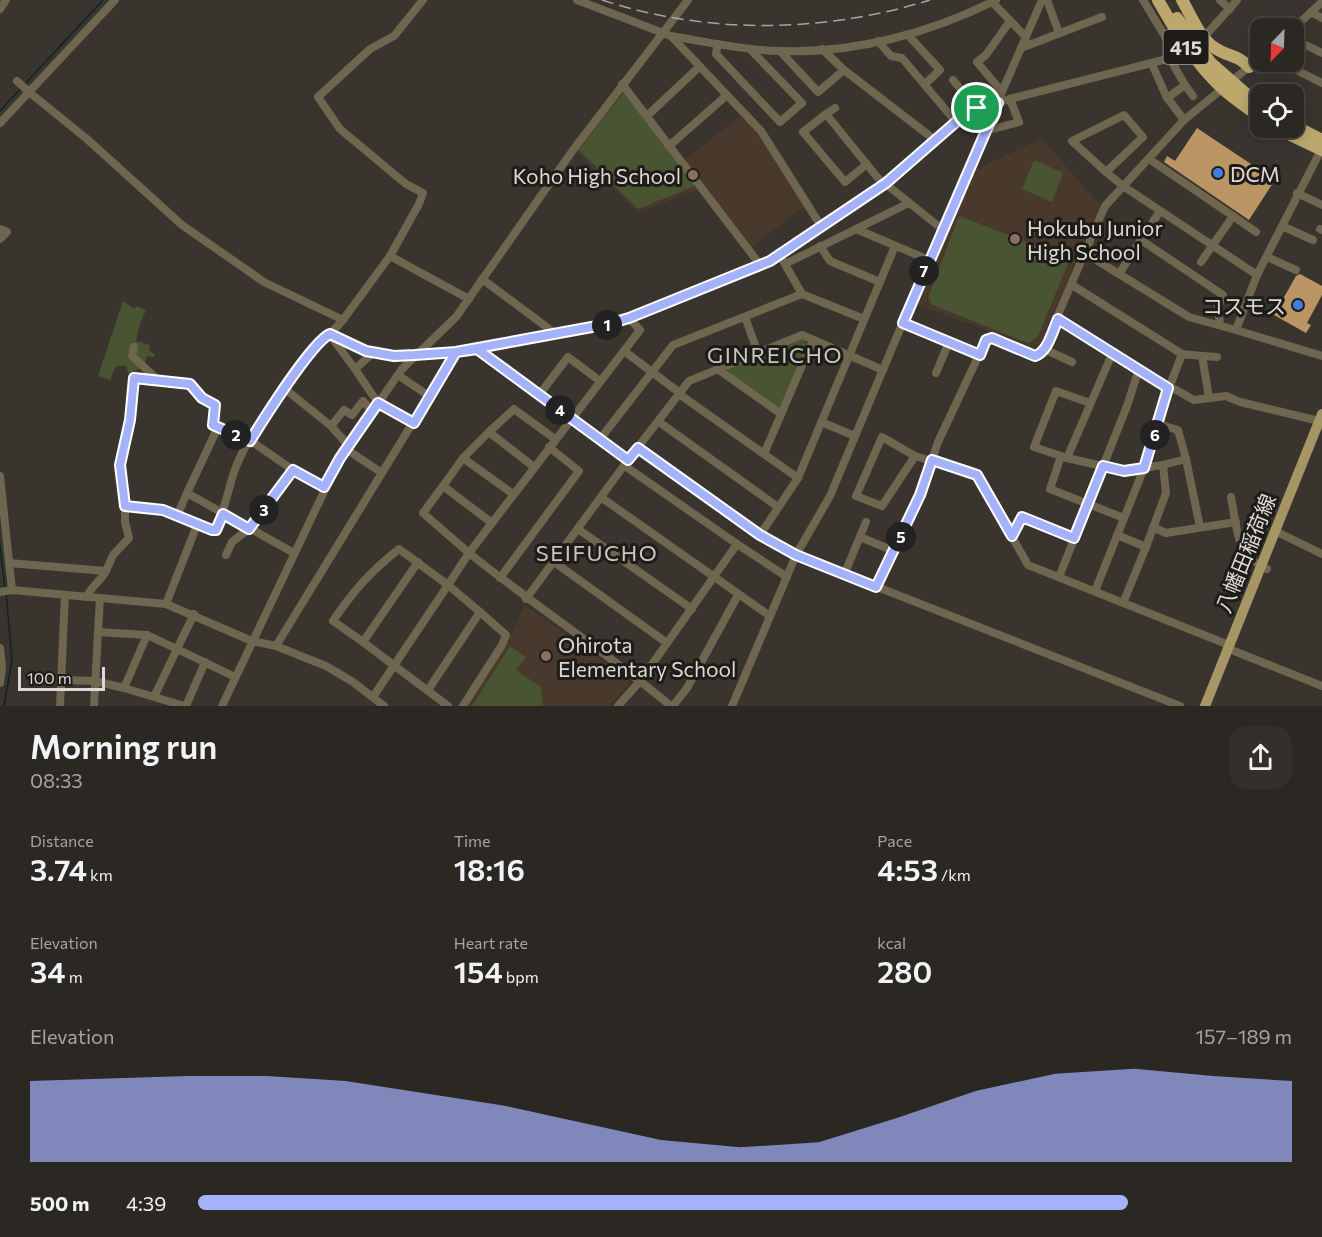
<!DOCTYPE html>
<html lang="en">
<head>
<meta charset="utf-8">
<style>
	:root { --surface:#2b2722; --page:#332f2a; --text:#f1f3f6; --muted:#a6a5a5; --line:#474440; --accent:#a4b2fc }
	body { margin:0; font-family:Commissioner,"Noto Sans JP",sans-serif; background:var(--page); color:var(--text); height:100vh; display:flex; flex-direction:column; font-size:22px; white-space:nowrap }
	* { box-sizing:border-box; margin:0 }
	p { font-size:20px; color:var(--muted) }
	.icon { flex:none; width:33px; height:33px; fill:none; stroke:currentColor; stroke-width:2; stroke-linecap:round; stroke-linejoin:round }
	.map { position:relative; height:706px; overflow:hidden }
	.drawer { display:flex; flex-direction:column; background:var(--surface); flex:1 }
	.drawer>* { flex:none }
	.needle { width:39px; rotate:203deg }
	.buttons { position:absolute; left:1250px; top:18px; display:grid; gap:12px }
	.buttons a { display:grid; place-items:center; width:54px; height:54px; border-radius:12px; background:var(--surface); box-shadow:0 3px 15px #0003,0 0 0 2px var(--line); font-size:30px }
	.scale { position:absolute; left:18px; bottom:15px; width:87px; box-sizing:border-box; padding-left:6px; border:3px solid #dddad6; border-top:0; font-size:16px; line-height:21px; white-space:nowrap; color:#dddad6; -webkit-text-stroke:4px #1e1c19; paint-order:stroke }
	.pin { position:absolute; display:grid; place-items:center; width:51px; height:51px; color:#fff; margin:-26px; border:3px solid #fff; border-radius:50%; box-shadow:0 2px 6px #0007 }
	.km { position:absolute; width:30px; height:30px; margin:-15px; border-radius:50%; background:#222; color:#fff; font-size:16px; line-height:30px; text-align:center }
	.round { display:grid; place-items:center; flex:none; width:63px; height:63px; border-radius:18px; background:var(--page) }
	.overview { display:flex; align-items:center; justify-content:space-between; height:102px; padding:0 30px }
	h1 { font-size:33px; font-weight:600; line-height:45px }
	.figures { display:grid; grid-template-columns:repeat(3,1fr); gap:9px; height:102px; padding:6px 30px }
	.figures div { display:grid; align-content:center }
	.figures b { font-size:30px; font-weight:600 }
	.figures small { font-size:16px; font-weight:400 }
	.figures p { font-size:16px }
	.chart { height:168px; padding:12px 30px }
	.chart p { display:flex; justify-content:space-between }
	.chart svg { width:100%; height:108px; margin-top:6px; fill:var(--accent); opacity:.7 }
	ul { padding:0 30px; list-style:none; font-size:20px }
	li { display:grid; grid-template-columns:96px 72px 1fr; align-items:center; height:45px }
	li i { height:15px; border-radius:8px; background:var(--accent) }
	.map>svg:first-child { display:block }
	.education { fill:#49392d }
	.green { fill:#495532 }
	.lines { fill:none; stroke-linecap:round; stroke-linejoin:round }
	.stream { stroke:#0c2627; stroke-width:1.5 }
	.building { fill:#bc9564 }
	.minor { stroke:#6e664f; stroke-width:8 }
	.major { stroke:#a69565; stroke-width:10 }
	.highway { stroke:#bca86d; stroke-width:12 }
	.rail { stroke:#a7a49f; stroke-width:1.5; stroke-dasharray:12 6; stroke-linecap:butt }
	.route-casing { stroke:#fff; stroke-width:12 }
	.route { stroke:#a4b2fc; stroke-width:8 }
	.shop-dot { fill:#3f7fe0; stroke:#1e1c19; stroke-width:2 }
	.education-dot { fill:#8d6e63; stroke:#1e1c19; stroke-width:2 }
	.labels { text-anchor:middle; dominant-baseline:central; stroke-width:6; stroke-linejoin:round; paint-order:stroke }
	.shield { fill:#1e1c19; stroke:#a4a19d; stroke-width:1.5 }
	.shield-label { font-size:20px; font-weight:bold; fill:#dddad6 }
	.poi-label { font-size:21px; fill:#dddad6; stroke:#1e1c19; text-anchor:start }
	.street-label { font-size:21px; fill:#dddad6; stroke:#1e1c19 }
	.neighbourhood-label { font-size:22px; letter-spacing:1.5px; fill:#cbc6be; stroke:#1e1c19 }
</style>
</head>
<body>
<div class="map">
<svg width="1322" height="706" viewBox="0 0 1322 706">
	<rect width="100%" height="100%" fill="#39342e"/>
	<g class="education">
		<polygon points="623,89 680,163 743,114 763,138 805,206 750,248 702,188 638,213 577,151"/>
		<polygon points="1042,138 1100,206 1038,349 916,304 974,171"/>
		<polygon points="525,605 629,680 629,684 610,706 467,706 511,634"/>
	</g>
	<g class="green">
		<polygon points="624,92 695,186 638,209 579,150"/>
		<polygon points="1034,160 1063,173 1052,202 1022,189"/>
		<polygon points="959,216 1070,259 1037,338 1028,343 931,304 929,295"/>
		<polygon points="123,301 135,309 136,306 146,310 139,327 136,341 150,345 149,350 155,355 154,357 147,356 145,365 129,375 126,366 116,366 110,380 98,376"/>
		<polygon points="803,339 808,346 781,411 727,374 728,369"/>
		<polygon points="510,646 526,657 516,670 541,687 543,706 472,706"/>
	</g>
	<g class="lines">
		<g class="stream">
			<polyline points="24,85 103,0"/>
			<polyline points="0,111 21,88"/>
			<polyline points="0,545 5,589"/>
			<polyline points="4,706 12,660 6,593"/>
		</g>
	</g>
	<g class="building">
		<polygon points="1197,128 1275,180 1249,220 1164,162 1167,156 1175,161"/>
		<polygon points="1300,274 1322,286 1322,295 1307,323 1311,325 1306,333 1274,315 1296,276"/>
	</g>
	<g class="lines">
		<g class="minor">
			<polyline points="577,0 671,36 761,131 821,226"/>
			<polyline points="1047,0 1059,33"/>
			<polyline points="1220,0 1230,9"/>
			<polyline points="992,2 1026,37"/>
			<polyline points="0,9 6,0"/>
			<polyline points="1311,12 1322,18"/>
			<polyline points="1293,29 1322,2"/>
			<polyline points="908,35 940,70 925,84"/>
			<path d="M 671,36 C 707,42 743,50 780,51 C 853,54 931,33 996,0"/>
			<polyline points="1204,37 1237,0"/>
			<polyline points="1293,39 1322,53"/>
			<polyline points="878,41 891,56 902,58 956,122"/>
			<polyline points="718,44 716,54 780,122 802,103 750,49"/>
			<polyline points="1021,48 1102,17"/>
			<polyline points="822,49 844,70 935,140"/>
			<polyline points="780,51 818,92 844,70"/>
			<polyline points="1280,62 1322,83"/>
			<polyline points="1152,64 1166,96 1184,120"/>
			<polyline points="1174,66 1185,85"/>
			<polyline points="953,80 977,109"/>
			<polyline points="17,81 29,92 115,0"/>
			<polyline points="622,84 761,266"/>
			<polyline points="1002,92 977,62 986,55 1010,21"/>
			<polyline points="1167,98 1185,85 1193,96"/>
			<polyline points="826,114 835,108"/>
			<polygon points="1124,115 1143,137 1106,172 1072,141"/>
			<polyline points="647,116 699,67"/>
			<path d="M 0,123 L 29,92 L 87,139 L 182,225 L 264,282 L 343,320 L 330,334 L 322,337 C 293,377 251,425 234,472 C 228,491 224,511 216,529 L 197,525 L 166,604"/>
			<polyline points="985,131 1019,122 1010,99"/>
			<polyline points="669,146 727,95"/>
			<polyline points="1321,150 1257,275 1236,330 1322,356"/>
			<polyline points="1149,159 1233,216"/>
			<polyline points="867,164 845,182 803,132 826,114 877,177 942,229"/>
			<polyline points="1106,172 1123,186 1257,275"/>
			<polyline points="1297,193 1322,205"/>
			<polyline points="1160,211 1141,240 1223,295 1218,307 1220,325"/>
			<polyline points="1282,226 1313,240"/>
			<polyline points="0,229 7,232 0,239"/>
			<polyline points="856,229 929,260"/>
			<polyline points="1320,229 1322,230"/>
			<polyline points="820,246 830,261 880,282"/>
			<polyline points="1085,253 1189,317 1236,330"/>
			<polyline points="390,256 419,204 423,193 406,184 340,129 318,97 370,49 394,36 423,0"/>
			<polyline points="1267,257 1296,270"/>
			<polyline points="782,259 802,294 864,319"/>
			<polyline points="1201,262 1233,216 1256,232"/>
			<polyline points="785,264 909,203"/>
			<polyline points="1119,274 1141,240"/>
			<polyline points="482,279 556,334"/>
			<polyline points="1072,285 1182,354 1169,388 1144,468 1095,591"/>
			<polyline points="745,317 758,353"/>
			<path d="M 629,318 L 640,330 L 469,553 C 535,606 606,652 671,706"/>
			<polyline points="1058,319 1112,354 1194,400 1226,396 1240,402 1319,421"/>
			<polyline points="343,320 390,256 469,299"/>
			<polyline points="903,323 980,355"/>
			<polyline points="330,334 366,351 394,356 415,355 477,349 608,324 629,318 770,261 886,183 964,115 977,109 1010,99 1175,57 1175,53 1143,0"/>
			<polyline points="330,335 355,369"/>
			<polyline points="134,347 132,356 159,381"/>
			<polyline points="477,349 628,460"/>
			<polyline points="1044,349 1072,362"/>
			<polyline points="624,351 680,393"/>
			<polyline points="374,352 355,369 378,403 414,423"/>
			<polyline points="1182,354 1202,356"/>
			<polyline points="719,370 781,414"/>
			<polyline points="936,373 949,342"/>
			<polyline points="398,375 429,396"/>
			<polyline points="285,389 331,426"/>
			<polyline points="679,394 798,478"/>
			<polyline points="539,395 568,357 600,381"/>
			<polyline points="1209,397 1202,356 1217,357"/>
			<polyline points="1090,403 1056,391 1034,447 1067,458 1124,471 1163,465 1166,493 1146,547"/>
			<polyline points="659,422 778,507"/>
			<polyline points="821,422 855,436"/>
			<polyline points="1158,424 1178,430 1186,459"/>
			<polyline points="489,432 514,409 555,439"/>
			<polygon points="882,437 915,456 882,506 856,496"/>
			<polyline points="600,439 673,345 802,294"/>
			<polyline points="348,445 331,426 344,410 352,415 363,401 372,411"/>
			<polyline points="638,448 760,535 796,555 1180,706"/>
			<polyline points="346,449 382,473"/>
			<polyline points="764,454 813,340"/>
			<polyline points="915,456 977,475 1028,565 1229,645"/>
			<polyline points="1061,456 1050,489 1124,518"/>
			<polyline points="463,458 489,432 534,467"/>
			<polyline points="1067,458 1112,354"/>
			<polyline points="1163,465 1186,459 1200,527"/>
			<polyline points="625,466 737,544"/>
			<polyline points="0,476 12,590"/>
			<polyline points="443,486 463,458 513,494"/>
			<polyline points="187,493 218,427"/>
			<path d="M 1231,497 C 1237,527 1235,555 1267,569"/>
			<polyline points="602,498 770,616"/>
			<polyline points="177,516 187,493 294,553"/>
			<polyline points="197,525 163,511 125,506 120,465 130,420 134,378 190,384 202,398 215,405 213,425 251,441 293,470"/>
			<polyline points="1153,527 1166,533 1236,522"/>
			<polyline points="578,529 692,609"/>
			<polyline points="1275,531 1322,554"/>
			<polyline points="760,535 798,478 895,246"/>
			<polyline points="1117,535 1146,547 1123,603"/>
			<polyline points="1012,536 1022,517 1074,538"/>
			<polyline points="860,537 894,551"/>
			<polyline points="226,555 232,542 249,529 293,470 324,487"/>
			<path d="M 418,562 L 363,642 L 333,621 C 353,591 371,571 399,549 L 448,585 L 469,553 L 423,513 L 443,486 L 492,523"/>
			<polyline points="554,562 667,643"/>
			<polyline points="9,563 106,571 113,555 129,538 125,522 125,506"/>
			<polyline points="844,575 866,522"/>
			<polyline points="1059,577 1127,406 1139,369"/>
			<polyline points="500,578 579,471 549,447"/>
			<polyline points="876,587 920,495 938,442 986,340 992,338 1035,356 1041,354 1105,206 1184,120 1260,58"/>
			<polyline points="0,592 12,590 166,604 252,641 276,646 326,666 353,682 384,706"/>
			<path d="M 87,597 C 91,586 101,581 106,571"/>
			<polyline points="100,598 98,632 147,635"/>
			<polyline points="526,599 628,460 689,381 802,335 883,370"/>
			<polyline points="194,614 177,649 235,677"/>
			<polyline points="363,642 448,706"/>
			<polyline points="276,646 456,352"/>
			<polyline points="0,648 2,667 0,683"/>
			<polyline points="1234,651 1322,686"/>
			<polyline points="61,680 95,681 124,688"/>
			<polyline points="428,690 480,612 506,635 502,645 463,706"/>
			<polyline points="154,697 124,688 147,635 177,649 154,697 185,706"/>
			<polyline points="373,697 448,585 480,612"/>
			<polyline points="60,706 65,595"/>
			<polyline points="94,706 98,632"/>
			<polyline points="186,706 205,662"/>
			<polyline points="222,706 340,458 402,369 456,317 573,150 688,0"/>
			<polyline points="618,706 641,680 737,544 787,577"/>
			<polyline points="673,706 687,688 738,595"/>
			<polyline points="732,706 796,555 830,496 942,229 1042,0"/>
		</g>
		<polyline class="major" points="1205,706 1322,414"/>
		<g class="highway">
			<path d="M 1158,0 C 1176,32 1195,63 1222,88 C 1234,99 1248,108 1260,117"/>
			<path d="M 1182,0 C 1191,15 1200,39 1215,48 C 1228,57 1237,54 1249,67"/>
			<polyline points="1177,18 1211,63 1260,106"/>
			<polyline points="1293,125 1322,140"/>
			<polyline points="1276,128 1322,150"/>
		</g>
		<path class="rail" d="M 602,0 C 709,35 823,33 930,0"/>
	</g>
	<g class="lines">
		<g class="route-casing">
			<path id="route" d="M 977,108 L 964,115 L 886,183 L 770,261 L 629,318 L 608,324 L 456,352 L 415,355 L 394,356 L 366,351 L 330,334 C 312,342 263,420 250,441 L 213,425 L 215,405 L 202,398 L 190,384 L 134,378 L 130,420 L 120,465 L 125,506 L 163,510 L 212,530 L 216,530 L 223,514 L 249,529 L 293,470 L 324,487 L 340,458 L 378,403 L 414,423 L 456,352 L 477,349 L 628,460 L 638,448 L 760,535 L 796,555 L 876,587 L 920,495 L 932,460 L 977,475 L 1012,536 L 1022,517 L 1074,538 L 1103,466 L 1124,471 L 1144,468 L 1168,388 L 1058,319 C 1053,330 1048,352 1035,356 L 992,338 L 986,340 L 980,355 L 903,323 L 998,103 L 977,108"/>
		</g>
		<use href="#route" class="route"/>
	</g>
	<g class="shop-dot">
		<circle cx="1218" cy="173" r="6"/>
		<circle cx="1298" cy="305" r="6"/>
	</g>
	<g class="education-dot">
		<circle cx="693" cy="175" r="6"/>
		<circle cx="1015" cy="239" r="6"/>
		<circle cx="546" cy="656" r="6"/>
	</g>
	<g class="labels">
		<rect class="shield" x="1163.5" y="30" width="45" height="34" rx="4.5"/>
		<g class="shield-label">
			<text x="1186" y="47">415</text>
		</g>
		<g class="poi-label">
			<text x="1230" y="173">DCM</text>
			<text x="681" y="175" text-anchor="end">Koho High School</text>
			<text x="1027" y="227">Hokubu Junior<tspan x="1027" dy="24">High School</tspan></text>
			<text x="1286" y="305" text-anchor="end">コスモス</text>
			<text x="558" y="644">Ohirota<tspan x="558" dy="24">Elementary School</tspan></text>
		</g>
		<g class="street-label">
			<text transform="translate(1245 553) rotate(-68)">八幡田稲荷線</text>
		</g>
		<g class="neighbourhood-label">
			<text x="775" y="354">GINREICHO</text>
			<text x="597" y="552">SEIFUCHO</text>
		</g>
	</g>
</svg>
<div class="buttons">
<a><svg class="needle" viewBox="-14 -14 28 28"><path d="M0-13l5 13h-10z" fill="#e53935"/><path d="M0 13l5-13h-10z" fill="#a6a5a5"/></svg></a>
<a><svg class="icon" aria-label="locate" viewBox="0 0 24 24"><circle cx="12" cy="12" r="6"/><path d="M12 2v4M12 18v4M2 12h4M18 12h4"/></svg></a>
</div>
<div class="scale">100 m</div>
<div class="pin" style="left:977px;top:108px;background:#1e9e55"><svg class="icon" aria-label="arrive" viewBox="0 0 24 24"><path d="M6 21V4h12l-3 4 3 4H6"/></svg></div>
<b class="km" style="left:607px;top:325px">1</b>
<b class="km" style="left:236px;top:435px">2</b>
<b class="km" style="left:264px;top:510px">3</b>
<b class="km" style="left:560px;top:410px">4</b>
<b class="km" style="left:901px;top:537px">5</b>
<b class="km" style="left:1155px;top:435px">6</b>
<b class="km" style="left:924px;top:271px">7</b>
</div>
<section class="drawer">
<div class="overview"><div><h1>Morning run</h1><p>08:33</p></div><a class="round"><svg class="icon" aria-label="share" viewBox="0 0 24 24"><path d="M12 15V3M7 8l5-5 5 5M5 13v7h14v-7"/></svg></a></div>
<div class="figures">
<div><p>Distance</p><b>3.74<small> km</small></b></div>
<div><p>Time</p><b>18:16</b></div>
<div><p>Pace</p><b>4:53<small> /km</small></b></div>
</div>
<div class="figures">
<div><p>Elevation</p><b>34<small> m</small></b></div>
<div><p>Heart rate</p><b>154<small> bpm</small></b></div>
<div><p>kcal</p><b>280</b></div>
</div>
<div class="chart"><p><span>Elevation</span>157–189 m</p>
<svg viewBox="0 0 160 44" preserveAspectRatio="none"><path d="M0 44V11L10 10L20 9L30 9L40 11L50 16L60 21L70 28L80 35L90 38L100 36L110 26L120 15L130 8L140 6L150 9L160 11V44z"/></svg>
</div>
<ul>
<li><b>500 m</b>4:39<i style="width:85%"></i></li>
</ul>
</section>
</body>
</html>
